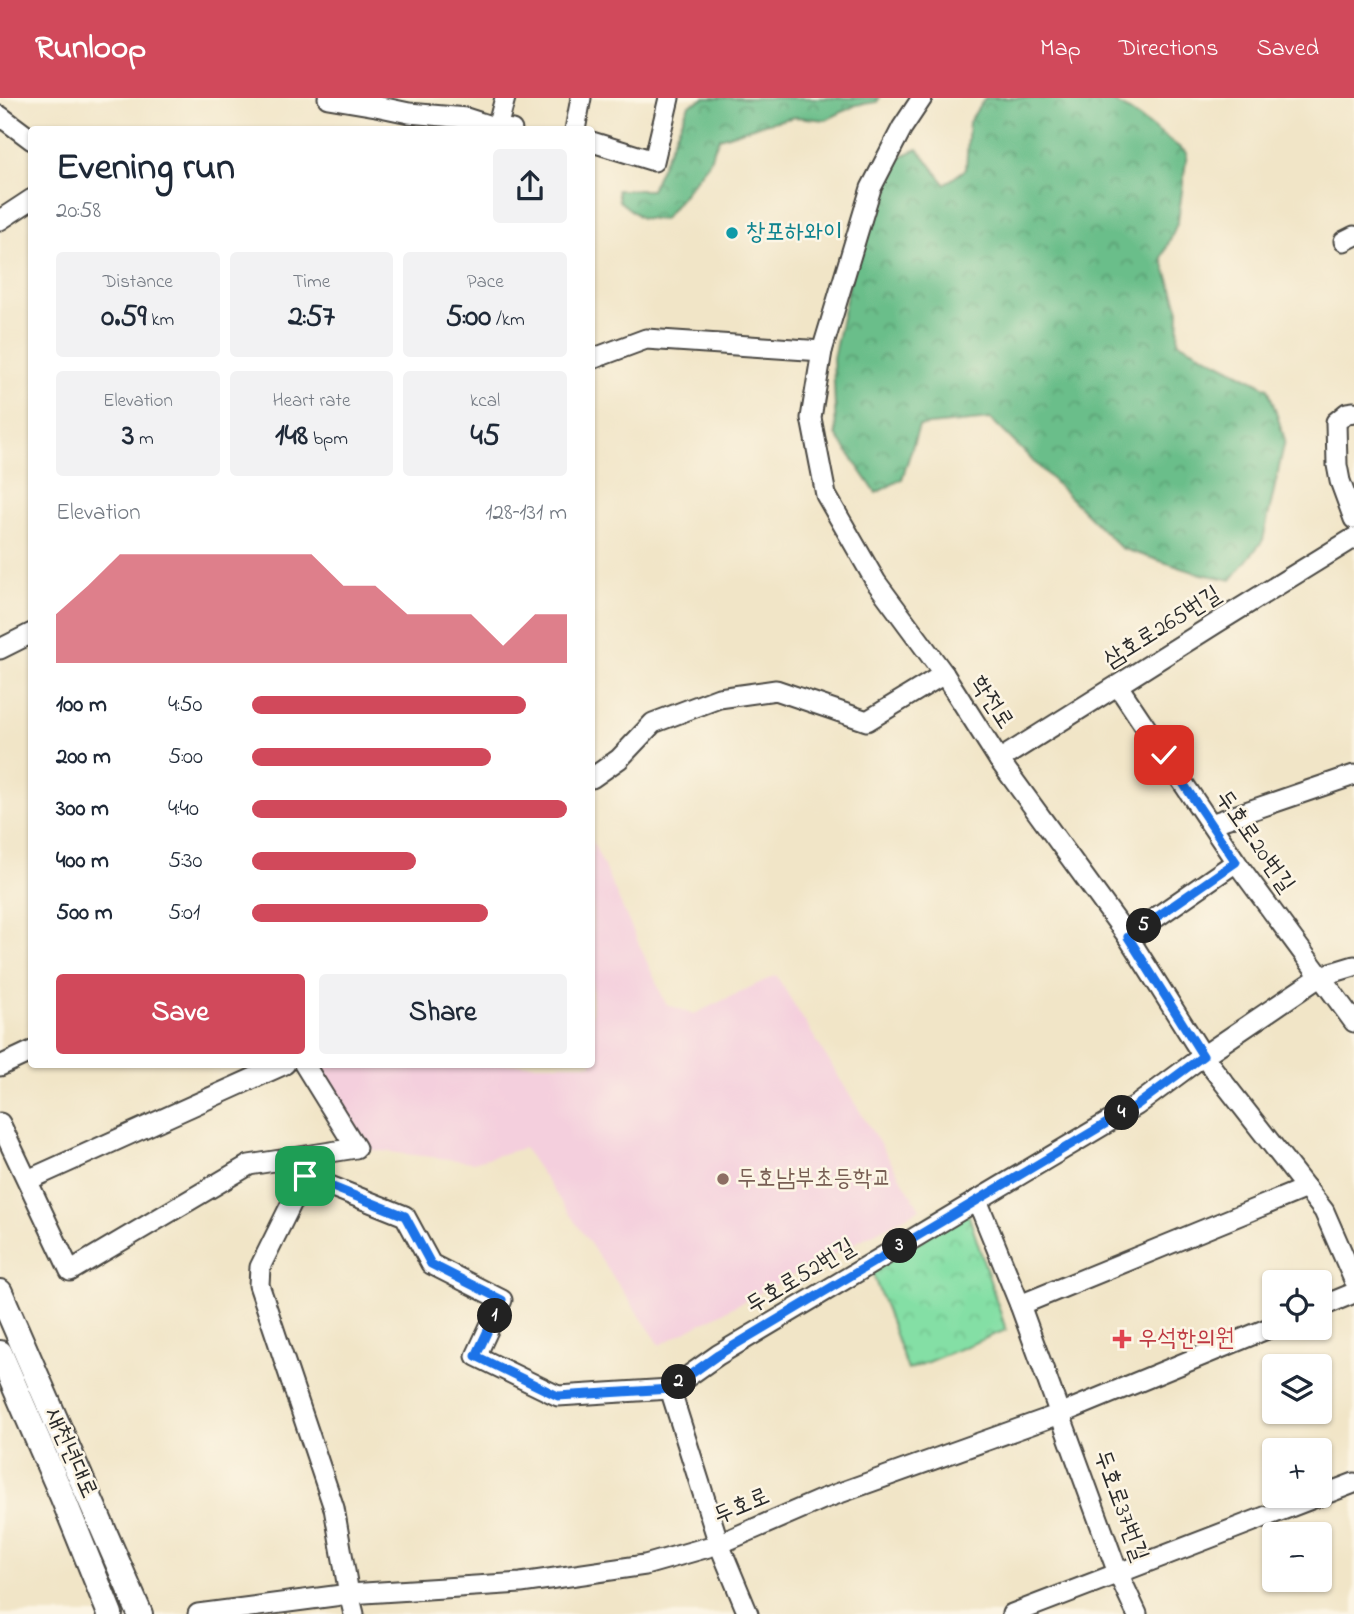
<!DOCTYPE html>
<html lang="en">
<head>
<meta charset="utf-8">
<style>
	:root { --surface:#fff; --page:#f2f2f3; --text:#1f2937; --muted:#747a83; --accent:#d1495b }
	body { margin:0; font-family:"Indie Flower","Poor Story",sans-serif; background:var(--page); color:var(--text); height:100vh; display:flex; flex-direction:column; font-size:26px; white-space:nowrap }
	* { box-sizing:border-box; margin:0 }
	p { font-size:23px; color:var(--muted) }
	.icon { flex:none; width:38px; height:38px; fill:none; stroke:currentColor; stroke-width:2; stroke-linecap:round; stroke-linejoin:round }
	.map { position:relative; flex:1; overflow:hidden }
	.panel { position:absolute; left:28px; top:28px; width:567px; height:942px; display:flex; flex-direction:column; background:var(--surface); border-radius:7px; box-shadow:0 2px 5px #0004 }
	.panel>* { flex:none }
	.tools { position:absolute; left:1262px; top:1172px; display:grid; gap:14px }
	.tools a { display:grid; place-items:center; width:70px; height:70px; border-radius:7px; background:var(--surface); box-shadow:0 2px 5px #0004; font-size:35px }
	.pin { position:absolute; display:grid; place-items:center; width:60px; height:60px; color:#fff; margin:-30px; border-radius:14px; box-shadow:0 4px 10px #0006 }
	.km { position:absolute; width:35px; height:35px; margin:-18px; border-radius:50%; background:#222; color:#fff; font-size:19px; line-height:35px; text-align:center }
	.round { display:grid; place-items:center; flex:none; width:74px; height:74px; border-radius:7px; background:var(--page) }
	.headline { display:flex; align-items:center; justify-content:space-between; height:119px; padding:0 28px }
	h1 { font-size:38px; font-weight:700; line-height:52px }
	.metrics { display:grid; grid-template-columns:repeat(3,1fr); gap:10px; height:119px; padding:7px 28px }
	.metrics div { display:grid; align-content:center; border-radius:7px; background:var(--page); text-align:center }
	.metrics b { font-size:30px; font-weight:700 }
	.metrics small { font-size:19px; font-weight:400 }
	.metrics p { font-size:19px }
	.chart { height:196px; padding:14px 28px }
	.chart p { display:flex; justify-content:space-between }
	.chart svg { width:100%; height:126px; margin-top:7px; fill:var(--accent); opacity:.7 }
	.button { display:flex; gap:14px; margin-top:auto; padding:14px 28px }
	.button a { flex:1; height:80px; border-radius:7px; background:var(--accent); color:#fff; font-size:28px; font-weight:700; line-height:80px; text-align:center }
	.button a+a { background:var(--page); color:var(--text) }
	ul { padding:0 28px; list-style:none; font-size:23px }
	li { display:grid; grid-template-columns:112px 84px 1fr; align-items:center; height:52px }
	li i { height:18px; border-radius:9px; background:var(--accent) }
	header { display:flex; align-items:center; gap:42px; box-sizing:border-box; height:98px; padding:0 35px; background:var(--accent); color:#fff }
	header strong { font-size:33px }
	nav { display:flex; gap:38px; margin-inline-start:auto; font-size:24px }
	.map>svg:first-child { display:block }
	.built { fill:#f4cfdd }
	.forest { fill:url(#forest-crowns); stroke:#4b745a; stroke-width:2 }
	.park { fill:url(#park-crowns); stroke:#588568; stroke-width:2 }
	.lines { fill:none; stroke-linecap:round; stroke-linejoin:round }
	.minor-casing { stroke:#494742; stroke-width:23 }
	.major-casing { stroke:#494742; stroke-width:28 }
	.minor { stroke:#fff; stroke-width:19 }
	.major { stroke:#fff; stroke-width:24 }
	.route-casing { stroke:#fff; stroke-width:14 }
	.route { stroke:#1a73e8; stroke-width:9 }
	.culture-dot { fill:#0f9aa8; stroke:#fcf5e5; stroke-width:2.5 }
	.education-dot { fill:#8d6e63; stroke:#fcf5e5; stroke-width:2.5 }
	.health-dot { fill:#e0444e; stroke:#fcf5e5; stroke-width:2.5 }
	.labels { text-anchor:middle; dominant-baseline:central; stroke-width:5; stroke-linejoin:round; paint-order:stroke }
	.culture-label { font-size:24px; fill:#0d838f; stroke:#fcf5e5; text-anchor:start }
	.street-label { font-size:24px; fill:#2b2b2b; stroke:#fcf5e5 }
	.education-label { font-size:24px; fill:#785e54; stroke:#fcf5e5; text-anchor:start }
	.health-label { font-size:24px; fill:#be3a42; stroke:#fcf5e5; text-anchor:start }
</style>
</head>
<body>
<header>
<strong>Runloop</strong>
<nav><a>Map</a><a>Directions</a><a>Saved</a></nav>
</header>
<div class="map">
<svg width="1354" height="1516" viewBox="0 0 1354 1516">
	<defs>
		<pattern id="forest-crowns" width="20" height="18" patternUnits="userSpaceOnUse" patternTransform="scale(1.75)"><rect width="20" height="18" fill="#6bbe8a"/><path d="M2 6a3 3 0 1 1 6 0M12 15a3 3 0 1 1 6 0" fill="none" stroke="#589b71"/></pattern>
		<pattern id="park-crowns" width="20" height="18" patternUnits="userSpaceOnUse" patternTransform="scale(1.75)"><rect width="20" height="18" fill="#84dfa5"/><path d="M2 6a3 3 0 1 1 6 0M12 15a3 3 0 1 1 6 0" fill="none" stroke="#72c08e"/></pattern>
	</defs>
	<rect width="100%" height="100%" fill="#fcf5e5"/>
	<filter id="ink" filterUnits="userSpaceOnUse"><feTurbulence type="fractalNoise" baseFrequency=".0143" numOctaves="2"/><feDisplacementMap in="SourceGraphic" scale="14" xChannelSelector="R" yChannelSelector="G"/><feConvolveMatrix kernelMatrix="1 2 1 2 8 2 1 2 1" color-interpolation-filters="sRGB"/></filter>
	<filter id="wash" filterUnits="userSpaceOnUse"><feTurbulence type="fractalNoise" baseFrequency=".00686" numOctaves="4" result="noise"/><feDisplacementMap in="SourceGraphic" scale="28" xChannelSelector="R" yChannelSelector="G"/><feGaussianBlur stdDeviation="1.57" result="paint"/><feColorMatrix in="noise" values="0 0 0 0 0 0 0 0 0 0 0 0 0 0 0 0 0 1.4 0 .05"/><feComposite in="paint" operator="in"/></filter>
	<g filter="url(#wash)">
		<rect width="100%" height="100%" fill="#f1e5c7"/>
		<polygon class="built" points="592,742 666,906 694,916 776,877 920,1111 660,1247 524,1050 473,1064 356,1050 304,966 592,966"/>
		<g class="forest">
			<polygon points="705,0 879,0 877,4 856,7 826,22 795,19 759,27 719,40 708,66 663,122 641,120 619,103 617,92 651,92 689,7"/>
			<polygon points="985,0 1107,0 1131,14 1187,55 1178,123 1162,160 1179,212 1178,244 1268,290 1285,342 1263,442 1231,482 1197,475 1121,450 991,321 919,328 902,381 876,395 836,337 833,260 854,165 896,60 918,51 945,86 966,71 969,24"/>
		</g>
		<polygon class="park" points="962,1097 1006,1232 908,1272 867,1160"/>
	</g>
	<g filter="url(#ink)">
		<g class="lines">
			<g class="minor-casing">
				<g id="minor">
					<polyline points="328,0 376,8 409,15 466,20 497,30 512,32"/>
					<polyline points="922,0 902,30 871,90 822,253 811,320 826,397 876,484 944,576 999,662 1128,839 1203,958 1324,1113 1354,1182"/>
					<polyline points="0,18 32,42"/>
					<polyline points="497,30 505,0"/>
					<polyline points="575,32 581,0"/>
					<polyline points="592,44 654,63 669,0"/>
					<polyline points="0,122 32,101"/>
					<polyline points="1344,143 1354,138"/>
					<polyline points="592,261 646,241 822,253"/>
					<polyline points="1354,314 1347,315 1336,324 1337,367 1340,383 1354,421"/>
					<polyline points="0,551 32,535"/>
					<polyline points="1118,588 1236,764 1354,924"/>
					<polyline points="999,662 1218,524 1354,440"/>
					<polyline points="592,680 619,661 653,625 719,600 776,592 867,623 944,576"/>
					<polyline points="1211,726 1354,677"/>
					<polyline points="1128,839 1236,764"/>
					<polyline points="0,968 32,953"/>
					<polyline points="0,1025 70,1173 249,1067 356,1050 304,966"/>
					<polyline points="28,1082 285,966"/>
					<polyline points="977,1102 1020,1207 1118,1475 1137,1516"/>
					<polyline points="1020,1207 1306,1090"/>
					<polyline points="1320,1209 1354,1195"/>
					<polyline points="1320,1398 1354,1385"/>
					<polyline points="198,1516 349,1496 521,1485 645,1467 719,1446 823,1401 1060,1316 1274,1228"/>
					<polyline points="354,1516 349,1496 334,1410 259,1187 260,1169 305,1078 405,1118 431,1166 502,1202 476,1258 558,1298 670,1291"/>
					<polyline points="748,1516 719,1446 670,1291 718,1257 1137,1007 1203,958 1321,878 1354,868"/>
					<polyline points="1012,1516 1319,1398"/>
				</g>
			</g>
			<g class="major-casing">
				<g id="major">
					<polyline points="0,1194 140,1516"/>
					<polyline points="0,1255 63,1400 110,1516"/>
				</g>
			</g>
			<use href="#minor" class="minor"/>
			<use href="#major" class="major"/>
		</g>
	</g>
	<g class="lines" filter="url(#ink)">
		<g class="route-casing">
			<polyline id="route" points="305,1078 405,1118 431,1166 502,1202 476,1258 558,1298 670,1291 718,1257 1137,1007 1203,958 1128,839 1236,764 1164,657"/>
		</g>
		<use href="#route" class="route"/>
	</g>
	<circle class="culture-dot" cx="732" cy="135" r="7"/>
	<circle class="education-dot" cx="723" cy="1081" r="7"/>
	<path class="health-dot" d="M1118.5 1230.5h7v7h7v7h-7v7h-7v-7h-7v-7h7z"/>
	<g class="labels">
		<g class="culture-label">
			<text x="746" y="135">창포하와이</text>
		</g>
		<g class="street-label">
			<text transform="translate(1163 530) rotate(-32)">삼호로265번길</text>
			<text transform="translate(991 605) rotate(57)">학전로</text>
			<text transform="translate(1254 744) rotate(55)">두호로20번길</text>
			<text transform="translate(801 1179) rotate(-31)">두호로52번길</text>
			<text transform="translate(70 1355) rotate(66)">새천년대로</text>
			<text transform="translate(1120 1408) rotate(70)">두호로37번길</text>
			<text transform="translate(742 1409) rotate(-23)">두호로</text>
		</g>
		<g class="education-label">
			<text x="737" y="1081">두호남부초등학교</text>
		</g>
		<g class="health-label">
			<text x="1138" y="1241">우석한의원</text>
		</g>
	</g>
</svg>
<div class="tools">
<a><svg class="icon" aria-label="locate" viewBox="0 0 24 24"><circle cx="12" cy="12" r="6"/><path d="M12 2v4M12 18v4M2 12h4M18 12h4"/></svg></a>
<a><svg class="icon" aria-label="layers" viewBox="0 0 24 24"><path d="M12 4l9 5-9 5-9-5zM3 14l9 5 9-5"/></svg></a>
<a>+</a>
<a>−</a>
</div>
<div class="pin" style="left:305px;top:1078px;background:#1e9e55"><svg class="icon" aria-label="arrive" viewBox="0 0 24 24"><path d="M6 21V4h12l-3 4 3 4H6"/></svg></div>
<div class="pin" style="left:1164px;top:657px;background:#d93025"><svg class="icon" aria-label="check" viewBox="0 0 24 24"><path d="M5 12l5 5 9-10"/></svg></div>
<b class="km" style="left:495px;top:1218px">1</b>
<b class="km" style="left:679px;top:1284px">2</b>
<b class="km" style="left:900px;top:1148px">3</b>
<b class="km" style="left:1122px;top:1015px">4</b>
<b class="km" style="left:1144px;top:828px">5</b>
<section class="panel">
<div class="headline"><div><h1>Evening run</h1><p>20:58</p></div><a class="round"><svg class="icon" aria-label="share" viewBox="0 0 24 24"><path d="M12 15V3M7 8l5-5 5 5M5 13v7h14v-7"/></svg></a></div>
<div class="metrics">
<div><p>Distance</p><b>0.59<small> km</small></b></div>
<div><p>Time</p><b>2:57</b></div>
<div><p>Pace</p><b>5:00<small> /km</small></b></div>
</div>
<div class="metrics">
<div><p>Elevation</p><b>3<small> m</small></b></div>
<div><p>Heart rate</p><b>148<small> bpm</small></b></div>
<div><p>kcal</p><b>45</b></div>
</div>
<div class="chart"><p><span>Elevation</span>128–131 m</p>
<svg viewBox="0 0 160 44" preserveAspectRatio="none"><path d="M0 44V27L10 17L20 6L30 6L40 6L50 6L60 6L70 6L80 6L90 17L100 17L110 27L120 27L130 27L140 38L150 27L160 27V44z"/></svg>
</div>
<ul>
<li><b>100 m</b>4:50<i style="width:87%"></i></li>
<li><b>200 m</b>5:00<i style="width:76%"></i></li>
<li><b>300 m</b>4:40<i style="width:100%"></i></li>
<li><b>400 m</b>5:30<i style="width:52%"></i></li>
<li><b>500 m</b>5:01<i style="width:75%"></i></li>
</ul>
<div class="button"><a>Save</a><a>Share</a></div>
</section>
</div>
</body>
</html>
